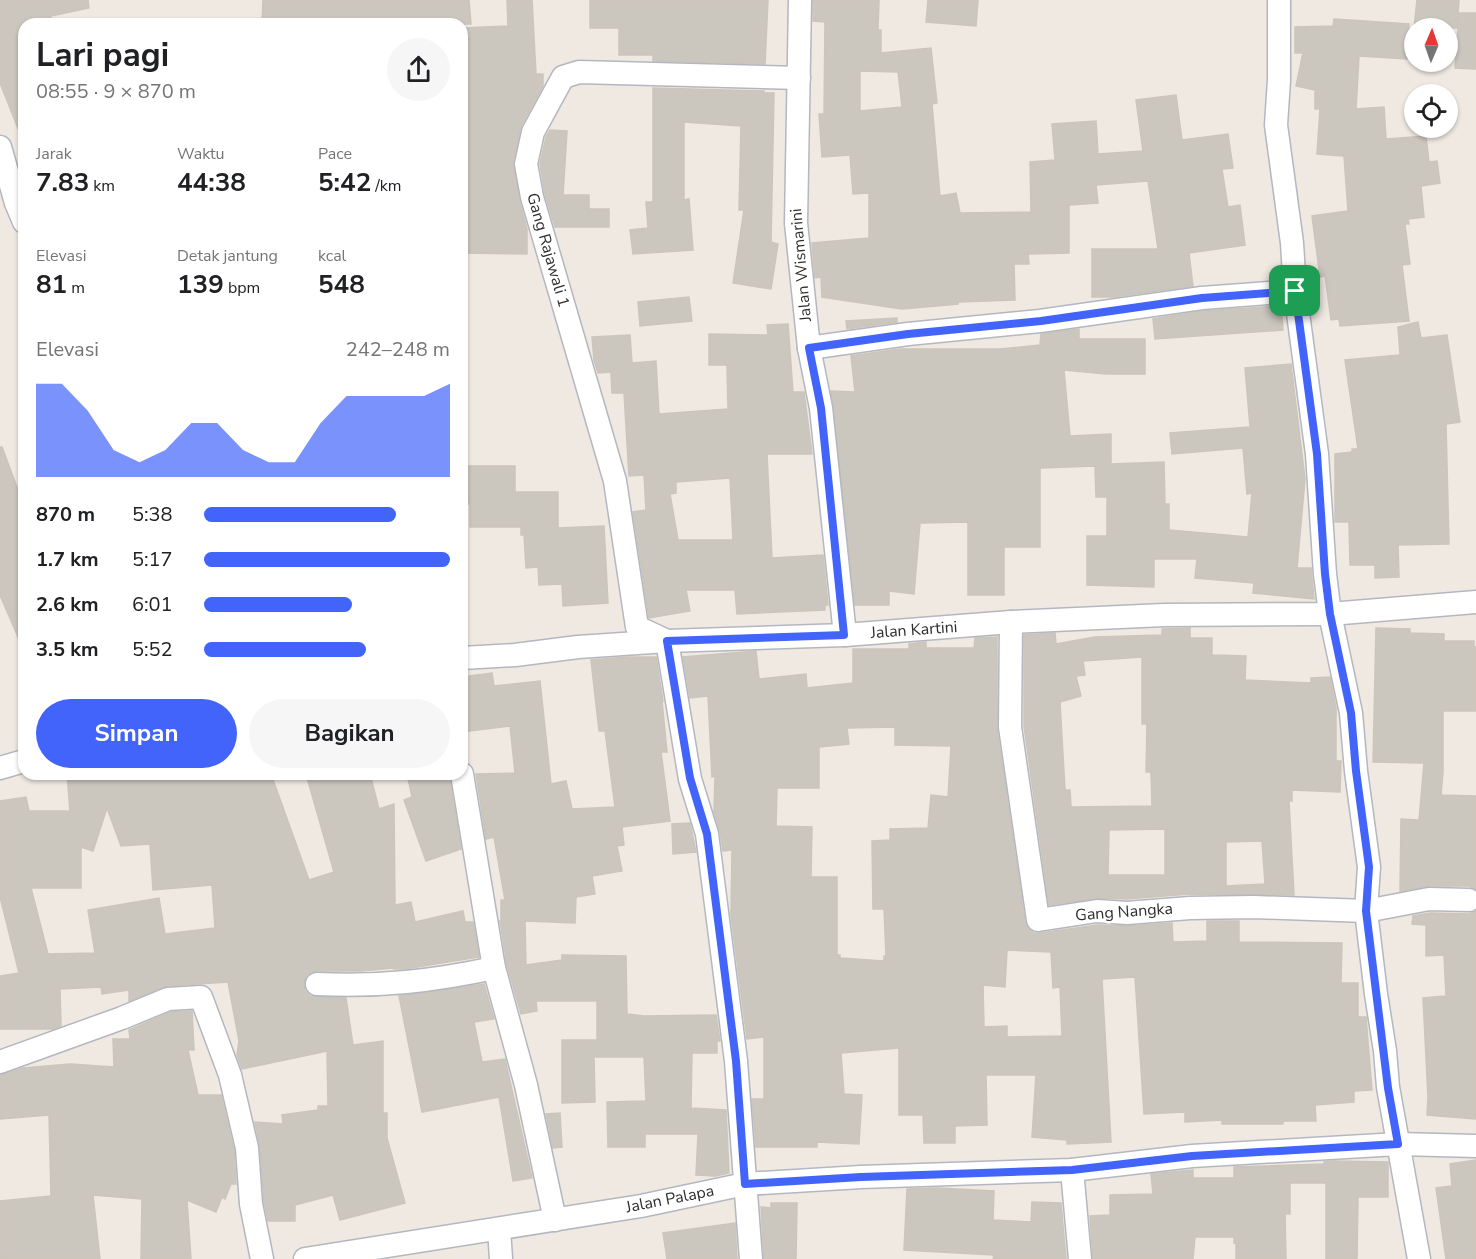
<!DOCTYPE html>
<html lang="id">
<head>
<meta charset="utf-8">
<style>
	:root { --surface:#fff; --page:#f6f6f6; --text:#202124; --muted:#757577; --accent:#4264fb }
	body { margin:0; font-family:"Nunito Sans",sans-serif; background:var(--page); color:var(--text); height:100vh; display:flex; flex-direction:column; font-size:22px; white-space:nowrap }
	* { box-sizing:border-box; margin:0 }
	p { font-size:20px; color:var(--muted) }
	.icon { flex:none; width:33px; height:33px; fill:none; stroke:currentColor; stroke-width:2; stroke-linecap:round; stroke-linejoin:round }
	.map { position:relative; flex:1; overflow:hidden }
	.details { position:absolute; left:18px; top:18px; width:450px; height:762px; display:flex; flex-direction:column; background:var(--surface); border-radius:18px; box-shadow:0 2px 4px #0004 }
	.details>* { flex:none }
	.needle { width:39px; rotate:2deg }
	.tools { position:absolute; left:1404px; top:18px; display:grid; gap:12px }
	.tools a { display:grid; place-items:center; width:54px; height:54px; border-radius:50%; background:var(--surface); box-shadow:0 2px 4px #0004; font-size:30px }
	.pin { position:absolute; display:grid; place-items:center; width:51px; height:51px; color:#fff; margin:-26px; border-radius:12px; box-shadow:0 3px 9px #0006 }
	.round { display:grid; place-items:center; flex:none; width:63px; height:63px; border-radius:32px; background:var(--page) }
	.summary { display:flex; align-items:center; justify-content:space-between; height:102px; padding:0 18px }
	h1 { font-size:33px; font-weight:700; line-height:45px }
	.stats { display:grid; grid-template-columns:repeat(3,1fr); gap:9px; height:102px; padding:6px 18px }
	.stats div { display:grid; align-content:center }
	.stats b { font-size:26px; font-weight:700 }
	.stats small { font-size:16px; font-weight:400 }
	.stats p { font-size:16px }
	.chart { height:168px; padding:12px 18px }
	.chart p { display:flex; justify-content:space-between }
	.chart svg { width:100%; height:108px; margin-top:6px; fill:var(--accent); opacity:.7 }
	.cta { display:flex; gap:12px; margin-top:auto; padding:12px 18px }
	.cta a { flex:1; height:69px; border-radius:36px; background:var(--accent); color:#fff; font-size:24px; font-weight:700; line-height:69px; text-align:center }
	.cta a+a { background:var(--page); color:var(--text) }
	ul { padding:0 18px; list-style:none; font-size:20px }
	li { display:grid; grid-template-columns:96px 72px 1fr; align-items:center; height:45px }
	li i { height:15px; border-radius:8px; background:var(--accent) }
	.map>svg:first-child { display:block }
	.building { fill:#cbc7bf; stroke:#cbc5ba; stroke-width:1.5; fill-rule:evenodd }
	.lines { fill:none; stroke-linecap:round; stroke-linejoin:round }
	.street-casing { stroke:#b4b7c1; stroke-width:25 }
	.street { stroke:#fff; stroke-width:22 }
	.route-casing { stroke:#fff; stroke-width:12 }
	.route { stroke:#4264fb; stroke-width:8 }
	.labels { text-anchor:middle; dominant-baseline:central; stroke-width:5; stroke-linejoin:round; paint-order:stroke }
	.street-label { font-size:16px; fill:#2e2e2e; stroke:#fff }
</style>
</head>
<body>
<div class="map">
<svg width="1476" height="1259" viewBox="0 0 1476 1259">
	<rect width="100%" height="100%" fill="#efe9e1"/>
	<g class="building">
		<polygon points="0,0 88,0 89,8 51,16 51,23 24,24 23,141 0,83"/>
		<polygon points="263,0 469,0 471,24 262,24"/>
		<polygon points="507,0 532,0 536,74 543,74 543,86 521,126 513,162 519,199 527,229 527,254 462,253 462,28 508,26"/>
		<polygon points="590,0 768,0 765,64 653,61 653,55 619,55 619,28 590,28"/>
		<path d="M 813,0 L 879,0 L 878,30 L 881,30 L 881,53 L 931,48 L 937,103 L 932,104 L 940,196 L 956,193 L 960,213 L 1031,212 L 1030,162 L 1055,160 L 1052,124 L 1096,121 L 1098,154 L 1143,151 L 1136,100 L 1176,95 L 1182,140 L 1228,134 L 1233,168 L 1222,169 L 1228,207 L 1240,205 L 1245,245 L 1189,253 L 1193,286 L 1113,297 L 1092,297 L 1092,249 L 1158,249 L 1148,181 L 1096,185 L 1098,203 L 1069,205 L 1069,253 L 1028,254 L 1029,264 L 1014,264 L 1015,300 L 958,302 L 958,304 L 902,309 L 822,297 L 821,277 L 815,278 L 812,243 L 869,238 L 869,193 L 853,194 L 850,155 L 822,157 L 819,114 L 824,114 L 825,22 L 813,21 ZM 860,71 L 898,72 L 902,107 L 860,111 Z"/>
		<polygon points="928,0 978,0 976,26 926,22"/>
		<polygon points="1417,0 1459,0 1457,28 1414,28"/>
		<polygon points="1459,13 1476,13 1476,69 1455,68"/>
		<polygon points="1334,19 1409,24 1407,59 1359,56 1356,109 1384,107 1386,139 1426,136 1429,162 1437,161 1440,183 1421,186 1424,217 1408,219 1409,224 1405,224 1410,264 1402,265 1409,321 1340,326 1339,319 1331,320 1325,276 1320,277 1312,216 1348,211 1344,156 1317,154 1320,109 1315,109 1315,90 1296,86 1303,53 1295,53 1295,27 1333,26"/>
		<polygon points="653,88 764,91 764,93 774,93 771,242 778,244 771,289 733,283 744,210 739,210 741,126 684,122 684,200 689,199 693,250 633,254 630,230 648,228 646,202 653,202"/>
		<polygon points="550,130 567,131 563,195 589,195 589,209 609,209 609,227 555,227 545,194 540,164 546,137"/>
		<polygon points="689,297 692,321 640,326 638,302"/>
		<polygon points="1281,306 1283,330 1155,339 1153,319 1203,311"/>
		<polygon points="897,318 897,322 847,329 846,321"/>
		<polygon points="1418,322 1421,338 1447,335 1460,422 1446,424 1449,544 1398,545 1399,577 1375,578 1375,565 1350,565 1349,522 1335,522 1335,454 1352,452 1352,449 1358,449 1345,360 1400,355 1398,327"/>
		<path d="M 788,324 L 793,392 L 804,392 L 812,454 L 767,454 L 772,558 L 823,555 L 828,605 L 825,605 L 825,610 L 737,614 L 735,590 L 686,590 L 690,611 L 649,618 L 633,512 L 646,510 L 644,475 L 629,476 L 624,393 L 612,393 L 611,372 L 598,373 L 594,360 L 592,337 L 630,335 L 632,363 L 656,361 L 659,414 L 728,409 L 727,365 L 709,365 L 709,334 L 768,335 L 767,325 ZM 730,478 L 733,540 L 678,540 L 670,494 L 676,493 L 676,482 Z"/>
		<polygon points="1079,329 1079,339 1145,339 1145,374 1106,374 1064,370 1070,436 1111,434 1111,464 1164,462 1165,504 1169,504 1169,530 1248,537 1252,493 1247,494 1243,448 1172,454 1170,433 1250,427 1245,368 1291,364 1305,479 1297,568 1311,568 1314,599 1253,593 1254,583 1195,578 1197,559 1154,559 1154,587 1087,585 1087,536 1107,536 1107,497 1096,497 1095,466 1040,468 1040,547 1004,547 1004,595 968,595 968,522 920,523 914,594 889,591 889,605 855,605 831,391 855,392 851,356 900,349 1000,349 1040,345 1041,334"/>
		<polygon points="0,447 2,447 24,506 24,651 0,595"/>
		<polygon points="462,466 515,466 515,492 558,492 558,528 604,526 608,603 563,606 562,584 539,585 538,567 526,568 524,535 521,535 521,527 470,527 470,504 462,504"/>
		<path d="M 1190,628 L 1190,638 L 1212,638 L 1212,655 L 1246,656 L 1245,680 L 1311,683 L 1311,678 L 1330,677 L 1336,708 L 1336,761 L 1341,761 L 1340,792 L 1292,790 L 1292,801 L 1289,801 L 1294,895 L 1190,894 L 1127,899 L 1098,898 L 1049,905 L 1024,726 L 1024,635 L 1055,633 L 1056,644 L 1095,637 L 1162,635 L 1162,629 ZM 1142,657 L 1142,724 L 1147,724 L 1146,772 L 1151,772 L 1152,806 L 1071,807 L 1070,790 L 1065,790 L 1060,702 L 1081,696 L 1076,676 L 1085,675 L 1083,661 ZM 1165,829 L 1165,875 L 1108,875 L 1109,830 ZM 1262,841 L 1265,884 L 1226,886 L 1226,842 Z"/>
		<polygon points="1376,628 1410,629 1410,633 1444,634 1444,641 1474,641 1474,647 1476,647 1476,711 1443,711 1443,772 1441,795 1476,796 1476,889 1469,886 1429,886 1400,891 1401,819 1419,820 1424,763 1373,762"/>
		<path d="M 997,637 L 997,729 L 1025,922 L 1028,929 L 1034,933 L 1040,933 L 1098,925 L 1128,926 L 1172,923 L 1173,942 L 1207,941 L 1207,921 L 1239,921 L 1239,942 L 1342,943 L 1341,983 L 1358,983 L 1358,1017 L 1366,1017 L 1372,1090 L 1354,1091 L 1354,1102 L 1315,1105 L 1316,1121 L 1283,1121 L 1283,1124 L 1222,1124 L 1222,1120 L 1185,1122 L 1185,1112 L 1144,1114 L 1135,977 L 1102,979 L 1111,1142 L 1067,1144 L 1067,1140 L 1032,1137 L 1036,1075 L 986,1075 L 987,1125 L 955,1126 L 955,1143 L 924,1143 L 923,1115 L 899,1115 L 899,1048 L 841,1053 L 844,1094 L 862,1095 L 859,1144 L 817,1142 L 817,1147 L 756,1147 L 752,1099 L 764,1099 L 764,1037 L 747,1039 L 731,915 L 732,850 L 723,851 L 720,832 L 714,812 L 715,776 L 712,777 L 708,696 L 690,698 L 683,657 L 756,651 L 759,679 L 806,674 L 807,688 L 853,683 L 853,649 L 909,649 L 909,644 L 926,642 L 926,648 L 974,648 L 975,638 ZM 895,727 L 895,745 L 951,746 L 948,797 L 931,795 L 928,828 L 890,829 L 890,840 L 872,841 L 873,909 L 884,909 L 886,956 L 884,956 L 884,961 L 840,958 L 840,955 L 837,955 L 837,877 L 811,877 L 812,827 L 776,826 L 777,788 L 819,788 L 819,747 L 849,744 L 847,728 ZM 1007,950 L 1051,952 L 1053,988 L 1060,987 L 1062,1036 L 1007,1037 L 1007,1026 L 984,1027 L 983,985 L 1005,987 Z"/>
		<polygon points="627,657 656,657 663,701 662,701 667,752 661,752 670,821 622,827 624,845 617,846 622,871 592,876 595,894 576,897 575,923 525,921 526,965 562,960 562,955 626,956 627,1014 644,1016 716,1015 720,1041 717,1041 717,1053 692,1053 691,1108 726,1110 729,1173 716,1176 696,1175 698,1134 645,1134 645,1147 608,1147 607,1102 646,1101 644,1057 594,1057 595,1102 562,1103 562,1040 597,1040 597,1001 536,1001 537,1011 521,1014 507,965 500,921 501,921 501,900 505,900 494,837 486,839 476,774 515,773 510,726 462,732 462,677 492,673 494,686 540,681 551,784 566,781 572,809 615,807 605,731 599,731 591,660"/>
		<path d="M 67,774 L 271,774 L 309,880 L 334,872 L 306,774 L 370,774 L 379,809 L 394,804 L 395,905 L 411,902 L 415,922 L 463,911 L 465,922 L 473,922 L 479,957 L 405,969 L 394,969 L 393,968 L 362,971 L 317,971 L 311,972 L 306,976 L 304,984 L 305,991 L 310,996 L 346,998 L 353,1045 L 383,1041 L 383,1113 L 387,1113 L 387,1138 L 405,1203 L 340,1220 L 333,1195 L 295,1205 L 295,1221 L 268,1221 L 264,1202 L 260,1147 L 255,1122 L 283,1124 L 282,1115 L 318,1110 L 318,1106 L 328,1106 L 327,1051 L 242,1069 L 237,1055 L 239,1041 L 228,982 L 167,986 L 129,1001 L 129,990 L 102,994 L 101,987 L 60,989 L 61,1026 L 53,1029 L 0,1029 L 0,976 L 19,973 L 0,897 L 0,801 L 26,797 L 29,811 L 70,811 ZM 107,808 L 121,846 L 150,844 L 153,890 L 212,885 L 215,928 L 165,934 L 159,898 L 88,910 L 95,953 L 48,954 L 31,888 L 81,888 L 81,847 L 93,851 Z"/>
		<polygon points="407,774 449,775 461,849 426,861 404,800 412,797"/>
		<polygon points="690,823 696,852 673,854 672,824"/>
		<polygon points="1476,911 1476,1119 1427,1115 1428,1097 1423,998 1446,996 1444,955 1426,956 1426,925 1412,924 1413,916 1430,913 1469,914"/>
		<polygon points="484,984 494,1019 474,1022 482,1062 505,1059 532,1178 513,1181 499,1097 422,1112 399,996"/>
		<polygon points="192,1011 194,1050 188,1050 198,1095 221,1095 234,1150 236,1184 231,1184 225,1199 222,1197 216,1212 187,1200 191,1259 141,1259 142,1199 93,1195 100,1259 0,1259 0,1201 51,1196 49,1115 0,1119 0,1075 23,1068 70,1064 114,1067 113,1039 130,1039 129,1030 171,1012"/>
		<polygon points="560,1113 562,1147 553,1148 546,1114"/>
		<polygon points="1476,1160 1476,1259 1446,1259 1436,1188 1452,1186 1450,1164"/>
		<polygon points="1334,1161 1388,1162 1388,1197 1358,1197 1357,1259 1326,1259 1326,1183 1290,1183 1290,1214 1285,1214 1286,1259 1236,1259 1236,1243 1234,1243 1234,1237 1195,1237 1193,1259 1093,1259 1090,1216 1110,1215 1110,1195 1153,1194 1151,1174 1193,1170 1193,1178 1234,1178 1234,1167 1324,1164 1324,1162"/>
		<polygon points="937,1188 994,1191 993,1220 1031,1222 1032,1202 1061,1203 1066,1259 993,1259 994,1255 904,1250 907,1189"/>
		<polygon points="771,1203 797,1203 796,1259 764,1259 761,1207 771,1208"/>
		<polygon points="735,1223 737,1259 667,1259 663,1233"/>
	</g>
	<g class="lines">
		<g class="street-casing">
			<g id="street">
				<polyline points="800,0 796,223 809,348 821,408 845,635"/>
				<polyline points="1279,0 1279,80 1276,125 1292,243 1295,291 1317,454 1325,574 1330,614 1351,713 1356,771 1369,867 1366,911 1376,994 1385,1051 1388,1087 1419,1259"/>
				<polyline points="0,147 16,203 24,222"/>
				<polyline points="809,348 908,334 1040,321 1202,298 1295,291"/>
				<polyline points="1011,622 1010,727 1038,920 1097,911 1127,913 1190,908 1254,907 1366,911 1429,899 1469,900"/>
				<polyline points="462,658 515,655 578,647 667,641 845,635 1011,622 1164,615 1330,614 1476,602"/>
				<polyline points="0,768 24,761"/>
				<polyline points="462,774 494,968 526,1085 555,1220"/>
				<path d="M 317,984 C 380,987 433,981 494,968"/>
				<polyline points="0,1062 122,1018 168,999 201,997 230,1075 247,1148 251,1204 262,1259"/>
				<polyline points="1072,1170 1080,1259"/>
				<polyline points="499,1229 501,1259"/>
				<polyline points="305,1259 641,1206 745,1184 861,1177 1072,1170 1192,1156 1398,1144 1476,1146"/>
				<polyline points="751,1259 736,1061 707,834 690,779 667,641 637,627 615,481 532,197 526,164 533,132 563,77 579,72 799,78"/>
			</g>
		</g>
		<use href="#street" class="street"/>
	</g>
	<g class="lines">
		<g class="route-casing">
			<polygon id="route" points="1295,291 1317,454 1325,574 1330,614 1351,713 1356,771 1369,867 1366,911 1388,1088 1398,1144 1192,1156 1072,1170 861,1177 745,1184 736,1061 707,834 690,778 667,641 844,635 821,408 809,348 908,334 1041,321 1202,298"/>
		</g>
		<use href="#route" class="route"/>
	</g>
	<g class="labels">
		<g class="street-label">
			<text transform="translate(548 250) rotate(74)">Gang Rajawali 1</text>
			<text transform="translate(801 265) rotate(-95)">Jalan Wismarini</text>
			<text transform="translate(914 630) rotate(-4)">Jalan Kartini</text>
			<text transform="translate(1124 912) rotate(-4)">Gang Nangka</text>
			<text transform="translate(670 1199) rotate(-11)">Jalan Palapa</text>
		</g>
	</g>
</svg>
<div class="tools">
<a><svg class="needle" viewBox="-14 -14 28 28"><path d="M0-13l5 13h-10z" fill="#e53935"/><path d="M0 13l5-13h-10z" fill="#757577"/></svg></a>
<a><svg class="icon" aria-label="locate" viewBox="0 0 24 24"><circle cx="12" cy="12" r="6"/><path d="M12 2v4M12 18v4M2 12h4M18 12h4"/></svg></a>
</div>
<div class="pin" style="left:1295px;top:291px;background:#1e9e55"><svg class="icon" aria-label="arrive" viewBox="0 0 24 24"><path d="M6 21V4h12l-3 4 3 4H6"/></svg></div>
<section class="details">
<div class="summary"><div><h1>Lari pagi</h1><p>08:55 · 9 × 870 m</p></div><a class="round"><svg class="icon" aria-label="share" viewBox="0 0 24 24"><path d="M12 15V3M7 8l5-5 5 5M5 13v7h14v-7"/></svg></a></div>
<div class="stats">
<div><p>Jarak</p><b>7.83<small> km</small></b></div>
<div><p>Waktu</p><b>44:38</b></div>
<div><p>Pace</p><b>5:42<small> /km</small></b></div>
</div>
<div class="stats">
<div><p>Elevasi</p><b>81<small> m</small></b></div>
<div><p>Detak jantung</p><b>139<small> bpm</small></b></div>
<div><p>kcal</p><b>548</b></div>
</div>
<div class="chart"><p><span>Elevasi</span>242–248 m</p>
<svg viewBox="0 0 160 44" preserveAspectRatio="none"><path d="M0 44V6L10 6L20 17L30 33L40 38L50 33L60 22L70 22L80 33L90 38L100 38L110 22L120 11L130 11L140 11L150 11L160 6V44z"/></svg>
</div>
<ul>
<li><b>870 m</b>5:38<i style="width:78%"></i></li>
<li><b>1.7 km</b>5:17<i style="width:100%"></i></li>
<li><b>2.6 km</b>6:01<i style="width:60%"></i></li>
<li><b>3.5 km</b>5:52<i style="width:66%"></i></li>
</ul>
<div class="cta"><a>Simpan</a><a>Bagikan</a></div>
</section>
</div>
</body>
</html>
